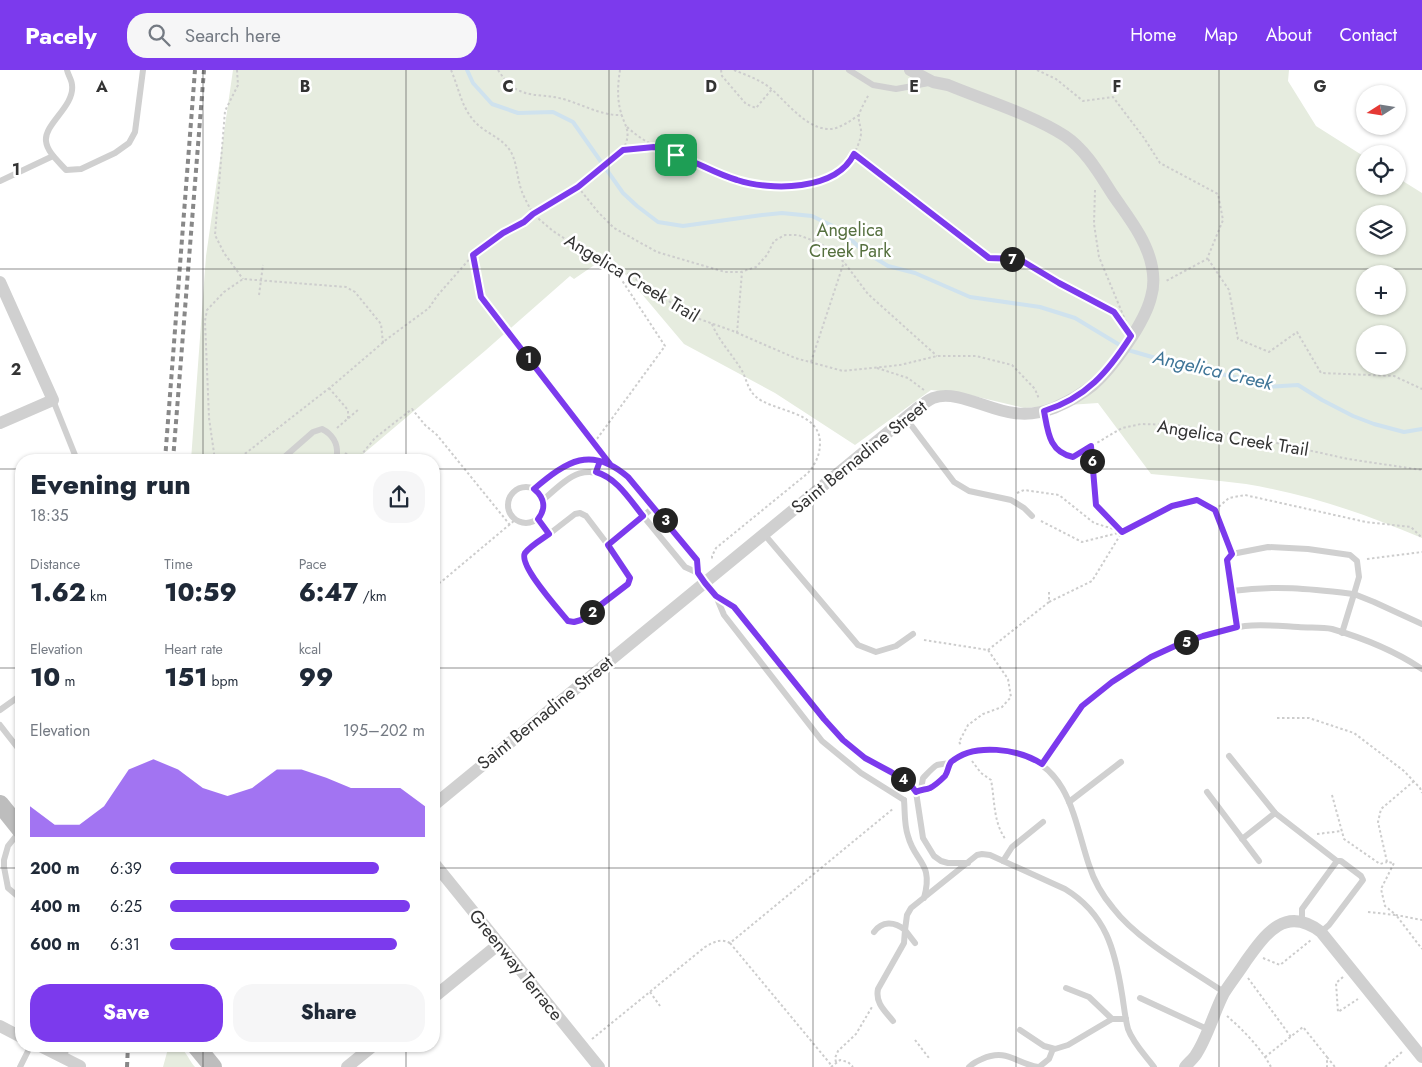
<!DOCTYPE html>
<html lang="en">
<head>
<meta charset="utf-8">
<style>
	:root { --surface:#fff; --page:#f6f6f7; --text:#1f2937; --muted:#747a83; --accent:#7c3aed }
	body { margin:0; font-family:Jost,sans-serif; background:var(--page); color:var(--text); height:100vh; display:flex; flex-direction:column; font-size:19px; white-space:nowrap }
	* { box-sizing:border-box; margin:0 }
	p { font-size:16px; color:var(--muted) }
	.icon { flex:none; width:28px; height:28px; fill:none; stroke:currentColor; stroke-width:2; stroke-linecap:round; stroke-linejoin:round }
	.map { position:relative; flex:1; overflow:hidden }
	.panel { position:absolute; left:15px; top:384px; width:425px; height:598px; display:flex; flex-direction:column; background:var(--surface); border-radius:20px; box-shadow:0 1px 4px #0004 }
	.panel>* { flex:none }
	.needle { width:32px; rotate:258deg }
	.controls { position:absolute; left:1356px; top:15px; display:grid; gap:10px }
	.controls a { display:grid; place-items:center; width:50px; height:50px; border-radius:50%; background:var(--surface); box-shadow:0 1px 4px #0004; font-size:25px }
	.pin { position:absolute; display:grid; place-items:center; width:42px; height:42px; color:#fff; margin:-21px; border-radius:10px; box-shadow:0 2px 8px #0006 }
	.km { position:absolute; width:25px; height:25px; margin:-12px; border-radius:50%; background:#222; color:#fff; font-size:14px; line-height:25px; text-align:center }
	.round { display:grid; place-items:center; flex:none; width:52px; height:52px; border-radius:20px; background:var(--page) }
	.overview { display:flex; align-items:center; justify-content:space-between; height:85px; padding:0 15px }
	h1 { font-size:28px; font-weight:800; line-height:38px }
	.stats { display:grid; grid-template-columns:repeat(3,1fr); gap:8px; height:85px; padding:5px 15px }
	.stats div { display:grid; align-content:center }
	.stats b { font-size:25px; font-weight:800 }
	.stats small { font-size:14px; font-weight:400 }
	.stats p { font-size:14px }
	.chart { height:140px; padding:10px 15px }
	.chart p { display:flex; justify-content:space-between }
	.chart svg { width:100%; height:90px; margin-top:5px; fill:var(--accent); opacity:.7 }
	.primary-button { display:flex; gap:10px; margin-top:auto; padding:10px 15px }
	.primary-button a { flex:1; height:58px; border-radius:20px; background:var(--accent); color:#fff; font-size:20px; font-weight:800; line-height:58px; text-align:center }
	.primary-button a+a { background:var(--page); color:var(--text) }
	ul { padding:0 15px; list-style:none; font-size:16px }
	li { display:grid; grid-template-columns:80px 60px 1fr; align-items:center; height:38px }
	li i { height:12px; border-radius:6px; background:var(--accent) }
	header { display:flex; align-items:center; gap:30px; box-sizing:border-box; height:70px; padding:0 25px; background:var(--accent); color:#fff }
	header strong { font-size:24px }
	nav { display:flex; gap:28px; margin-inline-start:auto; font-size:18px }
	.search { width:350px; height:45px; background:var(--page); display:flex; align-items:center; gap:12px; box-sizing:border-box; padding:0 18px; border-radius:20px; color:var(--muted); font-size:19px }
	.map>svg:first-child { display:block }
	.green { fill:#e6ecdf; fill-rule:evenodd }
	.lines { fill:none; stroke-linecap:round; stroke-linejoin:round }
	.stream { stroke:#cfe2ee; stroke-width:4 }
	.path { stroke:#cdcdcd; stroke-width:2; stroke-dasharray:2.5 2.5; stroke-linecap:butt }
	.lane { stroke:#d0d0d0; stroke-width:6 }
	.street { stroke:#d0d0d0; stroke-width:12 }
	.secondary { stroke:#bdbdbd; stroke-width:18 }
	.rail { stroke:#888; stroke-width:4; stroke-dasharray:5 4; stroke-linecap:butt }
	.route-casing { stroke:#fff; stroke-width:10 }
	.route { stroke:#7c3aed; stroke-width:6 }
	.grid { fill:none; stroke:#333; stroke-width:1; stroke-opacity:0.55 }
	.labels { text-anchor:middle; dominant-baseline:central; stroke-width:5; stroke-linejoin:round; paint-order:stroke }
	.park-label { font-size:18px; fill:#56703f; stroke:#fff }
	.street-label { font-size:18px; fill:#333; stroke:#fff }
	.water-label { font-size:19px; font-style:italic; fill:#3f7597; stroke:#fff }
	.grid-label { font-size:16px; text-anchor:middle; font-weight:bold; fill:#333; stroke:#fff; stroke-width:5; stroke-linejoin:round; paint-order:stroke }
</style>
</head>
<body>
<header>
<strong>Pacely</strong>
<div class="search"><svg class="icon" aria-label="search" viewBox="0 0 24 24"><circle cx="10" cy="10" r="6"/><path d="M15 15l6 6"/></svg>Search here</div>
<nav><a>Home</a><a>Map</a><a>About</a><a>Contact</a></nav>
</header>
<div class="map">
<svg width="1422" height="997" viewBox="0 0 1422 997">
	<rect width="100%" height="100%" fill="#fff"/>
	<g class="green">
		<path d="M 233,0 L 1289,0 L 1288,11 L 1316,56 L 1365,87 L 1365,116 L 1398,116 L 1398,108 L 1422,123 L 1422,468 C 1366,444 1307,424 1246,414 C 1215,410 1183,407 1151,404 L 1098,333 L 1024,338 L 961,323 L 931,320 L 855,375 L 775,323 L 684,274 L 609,185 L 574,209 L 570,206 L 486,280 L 356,390 L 191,390 L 206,186 ZM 1365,144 L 1398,144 L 1398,176 L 1365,176 ZM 1365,204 L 1398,204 L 1398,236 L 1365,236 ZM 1365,264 L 1398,264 L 1398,296 L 1365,296 Z"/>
		<path d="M 169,975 C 185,975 186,986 195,997 L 163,997 Z"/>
	</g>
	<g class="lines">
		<polyline class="stream" points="467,0 473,13 492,34 518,43 553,42 573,52 623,123 637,136 658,152 683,156 762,145 782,143 812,146 841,160 862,180 888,196 915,203 970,227 1040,237 1075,248 1128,280 1183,296 1249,310 1268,317 1298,315 1322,330 1353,346 1374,354 1404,362 1422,359"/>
		<g class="path">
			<polyline points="237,0 238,15 225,41 215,165 224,183 243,209"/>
			<path d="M 498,0 C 504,9 510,17 520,21 C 531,26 543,25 554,27 C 578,31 598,46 622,45"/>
			<path d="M 620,0 C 618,13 617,26 620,39 C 624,57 633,60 623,80 L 578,117 L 533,144 L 553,161 L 579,178 L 609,191 L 691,246 L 733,261 L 795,288 L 843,301 L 900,295 L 937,286 L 976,286 L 1012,295 L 1035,319 L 1039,329"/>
			<polyline points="721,0 722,6 746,34 756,38 772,19"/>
			<path d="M 734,0 C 746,5 758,9 769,17 C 785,30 804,57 827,59 C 838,60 850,51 859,45"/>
			<polyline points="1037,0 1056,9 1083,31 1113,27 1144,68 1160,93 1218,124 1223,150 1207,189 1166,211"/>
			<path d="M 627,57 C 648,76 666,81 691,90 C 707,96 721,105 737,110 C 770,121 829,120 851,89 C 856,81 862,68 861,60 C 860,54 858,50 859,45 C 861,38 866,30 869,24"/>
			<polyline points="624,80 654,77"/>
			<polyline points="854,84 989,188 1019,189 1059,213 1114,242 1124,256"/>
			<polyline points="578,117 598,142 614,158 657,182 725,202 741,202 756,197 767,185 774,171 785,165 798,165 820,173 844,192 868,224 937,286"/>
			<polyline points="1095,120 1094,154 1099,187 1126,252"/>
			<polyline points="473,185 481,227 600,381"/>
			<polyline points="1208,189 1229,220 1238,269 1269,282 1297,262 1321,303 1394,306 1422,319"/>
			<polyline points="259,225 263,195"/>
			<path d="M 712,254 C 719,271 731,283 741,299 C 746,307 747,318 755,326 C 772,342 819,340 820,372 C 820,385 816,393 808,403 L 716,478 L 712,486 L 712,491"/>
			<polyline points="737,263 742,202"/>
			<polyline points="811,292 844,192"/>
			<polyline points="877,298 908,308 924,320"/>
			<polyline points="329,318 348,340 348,349"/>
			<path d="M 1046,353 C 1050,371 1054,383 1073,387 L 1122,358 L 1141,354 L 1176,355 L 1263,370 L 1348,389 L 1422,400"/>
			<polyline points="337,358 359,339"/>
			<polyline points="594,373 665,276 610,192"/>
			<polyline points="1091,377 1096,435 1122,462 1172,437 1197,430 1215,440 1229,477"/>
			<polyline points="345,383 355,390"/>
			<polyline points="215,390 209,348 205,251 207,240 224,222 243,209 346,217 355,222 381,254 383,273"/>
			<path d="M 237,390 L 332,316 L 387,269 L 429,238 L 437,226 L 473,185 L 533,144 C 529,136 524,128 521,119 C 517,107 517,93 511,82 C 503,68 485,63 475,52 C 461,37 459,18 451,0"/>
			<polyline points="357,390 375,368 412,339 425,355 437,365 510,455"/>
			<polyline points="1017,423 1024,420 1059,425 1094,453 1120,461"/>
			<polyline points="1215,440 1229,428 1245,425 1366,452 1411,457 1422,468"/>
			<polyline points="1041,451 1082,472 1122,462"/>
			<polyline points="1367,489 1422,482"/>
			<polyline points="434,515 441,512 515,450"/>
			<polyline points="1049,532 1092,511 1122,462"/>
			<polyline points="924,570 988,580 1008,609 1011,627 1002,637 983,644 968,655 959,672 961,675"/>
			<polyline points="988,580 1049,532 1049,520"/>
			<polyline points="1277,648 1309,648 1354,663 1404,701 1420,718 1422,723"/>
			<path d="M 972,691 L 981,703 L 991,710 C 995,731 993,752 1006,770"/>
			<polyline points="1414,711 1381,739 1378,752 1387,792 1394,793 1381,819 1385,836 1396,845 1422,850"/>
			<polyline points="1332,725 1344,769 1380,794 1387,792"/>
			<polyline points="1317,764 1342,761"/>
			<polyline points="1368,842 1396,845 1422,879"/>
			<polyline points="730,873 832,996"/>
			<polyline points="1263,888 1280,895 1311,870"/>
			<polyline points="1343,907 1336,913 1338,942 1358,929"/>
			<polyline points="1248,908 1291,967"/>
			<polyline points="650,922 660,936"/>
			<path d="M 1227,946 C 1243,960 1261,978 1271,997"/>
			<path d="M 592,969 L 705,877 C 714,872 720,868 730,873 L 894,738"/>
			<polyline points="915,970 929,988"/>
			<polyline points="1265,987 1303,957 1327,987 1327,997"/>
			<polyline points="1327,987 1335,997"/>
			<polyline points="836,992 835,988 838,981 856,964 872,937"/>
			<polyline points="831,997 840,990 848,992 853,997"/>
			<polyline points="1385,997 1402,982"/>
		</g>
		<g class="lane">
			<path d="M 67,0 C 68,5 72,10 72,15 C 75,36 44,54 46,71 C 47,82 59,92 66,100 L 81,99 L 115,83 L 129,73 L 135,62 L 143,0"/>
			<polyline points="849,0 873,15 896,19 929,13"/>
			<polyline points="0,111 53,86"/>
			<polyline points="53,330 77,390"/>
			<polyline points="905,347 954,412 969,421 1011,430 1024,438 1032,446"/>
			<path d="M 281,390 L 313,362 L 322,359 C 332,364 338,373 337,385 L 331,390"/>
			<circle cx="526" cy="435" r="18"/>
			<path d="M 535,419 C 567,391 590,375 629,407 L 697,490 L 698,503 L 685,497 L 616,413 C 585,388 566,410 543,430"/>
			<polyline points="538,449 549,464"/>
			<polyline points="764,464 858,575 876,582 896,576 913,564"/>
			<path d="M 608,475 L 630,508 L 628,514 L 581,550 L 574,552 L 568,551 C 557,538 526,504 524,489 C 524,486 524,485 526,482 L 575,444 L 580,443 L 586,446 L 608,475 L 654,437"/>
			<polyline points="698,503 716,526"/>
			<path d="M 1232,521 C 1277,515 1310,519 1354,524 L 1342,563"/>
			<polyline points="1237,557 1227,490 1232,484 1268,477 1308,479 1350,485 1357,491 1359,507 1354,524 1374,532 1422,554"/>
			<polyline points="0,640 21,625"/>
			<polyline points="0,655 21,682"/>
			<polyline points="1229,686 1275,743 1337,791"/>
			<path d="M 950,693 C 945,708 937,717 921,719 L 923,708 C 927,704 932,698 937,695 C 941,694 945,694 949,693 C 954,692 959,686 965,683 C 972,680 983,681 991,680 C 1001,680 1011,682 1021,685 C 1070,699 1075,754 1089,795 C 1094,811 1102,825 1113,838 C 1138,871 1190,899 1225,923"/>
			<path d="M 1042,694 C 1055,674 1067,652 1083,635 C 1119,598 1173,573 1223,561 C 1230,559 1237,557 1245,556 C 1262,554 1280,556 1298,557 C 1309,558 1322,557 1332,559 C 1363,568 1395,581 1422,599"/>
			<polyline points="1207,722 1259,791"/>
			<polyline points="904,730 861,703 822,671 724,545 716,526 734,537 824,649 843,670 865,688 910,714 916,722 923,768 934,786 941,791 948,793 968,793"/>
			<path d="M 904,730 C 905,741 904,755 908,766 C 915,793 934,792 924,828"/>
			<polyline points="1069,732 1121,692"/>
			<polyline points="20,761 8,776 4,790 4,797 8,818 21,829"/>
			<polyline points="1242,769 1275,743"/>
			<polyline points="1003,791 1012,777 1043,752"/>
			<polyline points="1302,851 1302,839 1337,791 1341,791 1361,806 1363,810 1329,855 1321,862"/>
			<path d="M 874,862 C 882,851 894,851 905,860 L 904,873 L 878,919 C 875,933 885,941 893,951"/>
			<path d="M 915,873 L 905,860 L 907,845 L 911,838 L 977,785 L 982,784 L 990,785 L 1065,819 C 1106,844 1115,880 1122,924 C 1124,936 1125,948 1128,959 C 1133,973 1145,985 1154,997"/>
			<polyline points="1066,918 1089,927 1112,949"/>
			<polyline points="1140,928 1207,959"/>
			<polyline points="1020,960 1044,976 1055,979 1068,975 1112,949 1126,949"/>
			<polyline points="64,988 67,975"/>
			<polyline points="20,997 31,975"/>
			<path d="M 969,997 C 973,993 977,991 982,989 C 1007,978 1015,993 1038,997"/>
			<polyline points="1039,997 1049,989 1053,979"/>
		</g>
		<g class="street">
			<polyline points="0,212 53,330 0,353"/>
			<path d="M 434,735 L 920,336 C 924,334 928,330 933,328 C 956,319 990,341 1014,343 C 1028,345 1041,343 1054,338 C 1068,332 1082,324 1093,315 C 1113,298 1145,252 1151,227 C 1154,217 1154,207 1152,197 C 1147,170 1128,147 1113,125 C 1100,105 1086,80 1065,66 C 1033,45 984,30 948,15 L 933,12 L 910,0"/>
			<polyline points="434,793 599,997"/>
			<polyline points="434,927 499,874"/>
			<polyline points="0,956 21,967"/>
			<polyline points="38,975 80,996"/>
			<polyline points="347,997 374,975"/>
			<path d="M 1185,997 C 1188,993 1192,990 1195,986 C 1207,969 1214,942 1224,923 C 1231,912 1239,902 1246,891 C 1266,863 1286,835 1321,862 L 1422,987"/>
		</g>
		<g class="secondary">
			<polyline points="0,734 21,760"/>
			<polyline points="195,975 213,997"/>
		</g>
		<g class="rail">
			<polyline points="165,390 195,0"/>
			<polyline points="173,390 204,0"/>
			<polyline points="127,997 128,975"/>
		</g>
	</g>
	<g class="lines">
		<g class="route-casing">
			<path id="route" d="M 676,85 L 654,77 L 623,80 L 578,117 L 533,144 L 524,152 L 503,163 L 473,185 L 481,227 L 610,394 L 600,391 L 596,402 C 617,408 630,430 643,446 L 608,475 L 630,508 L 628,514 L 581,550 L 574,552 L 568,551 C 559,540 518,495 525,483 C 530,476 542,469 549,464 L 538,449 C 546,439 545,428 534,419 C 567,391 591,375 628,407 L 697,490 L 698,503 L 705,513 L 716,526 L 734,537 L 824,649 L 843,670 L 865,688 L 891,702 L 910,714 L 916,722 C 921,719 925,720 930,718 C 934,716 942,709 945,706 C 948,702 948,696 951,692 C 974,672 1019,679 1042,694 L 1082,636 L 1112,612 L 1151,587 L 1175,576 L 1203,566 L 1237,557 L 1227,490 L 1232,484 L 1215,440 L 1197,430 L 1172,436 L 1122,462 L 1096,435 L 1091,376 L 1073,387 C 1049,382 1048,362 1044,341 C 1086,328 1108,302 1131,266 L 1114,242 L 1059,213 L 1019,189 L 989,188 L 854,84 C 836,121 771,121 737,110 C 716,104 697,92 676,85"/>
		</g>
		<use href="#route" class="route"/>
	</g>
	<path class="grid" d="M 203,0 L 203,390M 406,0 L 406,390M 609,0 L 609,997M 813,0 L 813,997M 1016,0 L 1016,997M 1219,0 L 1219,997M 0,199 L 1422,199M 0,399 L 21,399M 434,399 L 1422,399M 0,598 L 21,598M 434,598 L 1422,598M 0,798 L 21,798M 434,798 L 1422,798M 203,975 L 203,997M 406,975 L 406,997"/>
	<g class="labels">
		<g class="park-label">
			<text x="850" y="160">Angelica<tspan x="850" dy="21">Creek Park</tspan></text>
		</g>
		<g class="street-label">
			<text transform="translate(632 208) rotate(31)">Angelica Creek Trail</text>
			<text transform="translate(1233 368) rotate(9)">Angelica Creek Trail</text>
			<text transform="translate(859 387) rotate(-39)">Saint Bernadine Street</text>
			<text transform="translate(545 643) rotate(-39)">Saint Bernadine Street</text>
			<text transform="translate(516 895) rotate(51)">Greenway Terrace</text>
		</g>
		<g class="water-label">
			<text transform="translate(1213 300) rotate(13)">Angelica Creek</text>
		</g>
	</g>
	<g class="grid-label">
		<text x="102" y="22">A</text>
		<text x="305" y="22">B</text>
		<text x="508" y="22">C</text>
		<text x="711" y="22">D</text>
		<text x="914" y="22">E</text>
		<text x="1117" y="22">F</text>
		<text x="1320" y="22">G</text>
		<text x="16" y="105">1</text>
		<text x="16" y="305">2</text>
	</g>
</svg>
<div class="controls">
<a><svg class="needle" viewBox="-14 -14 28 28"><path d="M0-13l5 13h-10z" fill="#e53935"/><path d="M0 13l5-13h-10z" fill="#747a83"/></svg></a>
<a><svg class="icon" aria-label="locate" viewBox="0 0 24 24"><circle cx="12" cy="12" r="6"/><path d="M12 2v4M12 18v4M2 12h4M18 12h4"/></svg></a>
<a><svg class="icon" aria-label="layers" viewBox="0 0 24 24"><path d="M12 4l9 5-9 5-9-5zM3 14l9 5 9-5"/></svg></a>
<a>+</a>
<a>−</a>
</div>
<div class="pin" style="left:676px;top:85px;background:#1e9e55"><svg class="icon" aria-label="arrive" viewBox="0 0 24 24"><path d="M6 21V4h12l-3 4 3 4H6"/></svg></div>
<b class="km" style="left:528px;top:288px">1</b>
<b class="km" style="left:592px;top:542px">2</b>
<b class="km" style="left:665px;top:450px">3</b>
<b class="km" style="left:903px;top:709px">4</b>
<b class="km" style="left:1186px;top:572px">5</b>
<b class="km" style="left:1092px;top:391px">6</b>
<b class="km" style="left:1012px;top:189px">7</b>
<section class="panel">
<div class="overview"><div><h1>Evening run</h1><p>18:35</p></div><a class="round"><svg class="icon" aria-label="share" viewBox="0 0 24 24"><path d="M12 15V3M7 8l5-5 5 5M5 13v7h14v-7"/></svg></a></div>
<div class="stats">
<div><p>Distance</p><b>1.62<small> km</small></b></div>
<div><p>Time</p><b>10:59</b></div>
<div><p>Pace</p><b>6:47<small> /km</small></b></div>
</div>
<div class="stats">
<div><p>Elevation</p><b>10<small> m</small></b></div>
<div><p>Heart rate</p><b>151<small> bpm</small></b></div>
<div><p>kcal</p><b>99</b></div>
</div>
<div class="chart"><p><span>Elevation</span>195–202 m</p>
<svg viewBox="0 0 160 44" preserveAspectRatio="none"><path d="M0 44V29L10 38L20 38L30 29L40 11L50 6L60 11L70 20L80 24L90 20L100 11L110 11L120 15L130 20L140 20L150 20L160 29V44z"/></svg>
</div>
<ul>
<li><b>200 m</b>6:39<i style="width:82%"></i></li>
<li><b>400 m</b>6:25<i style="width:94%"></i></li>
<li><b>600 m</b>6:31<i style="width:89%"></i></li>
</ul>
<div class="primary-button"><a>Save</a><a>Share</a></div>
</section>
</div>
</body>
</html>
